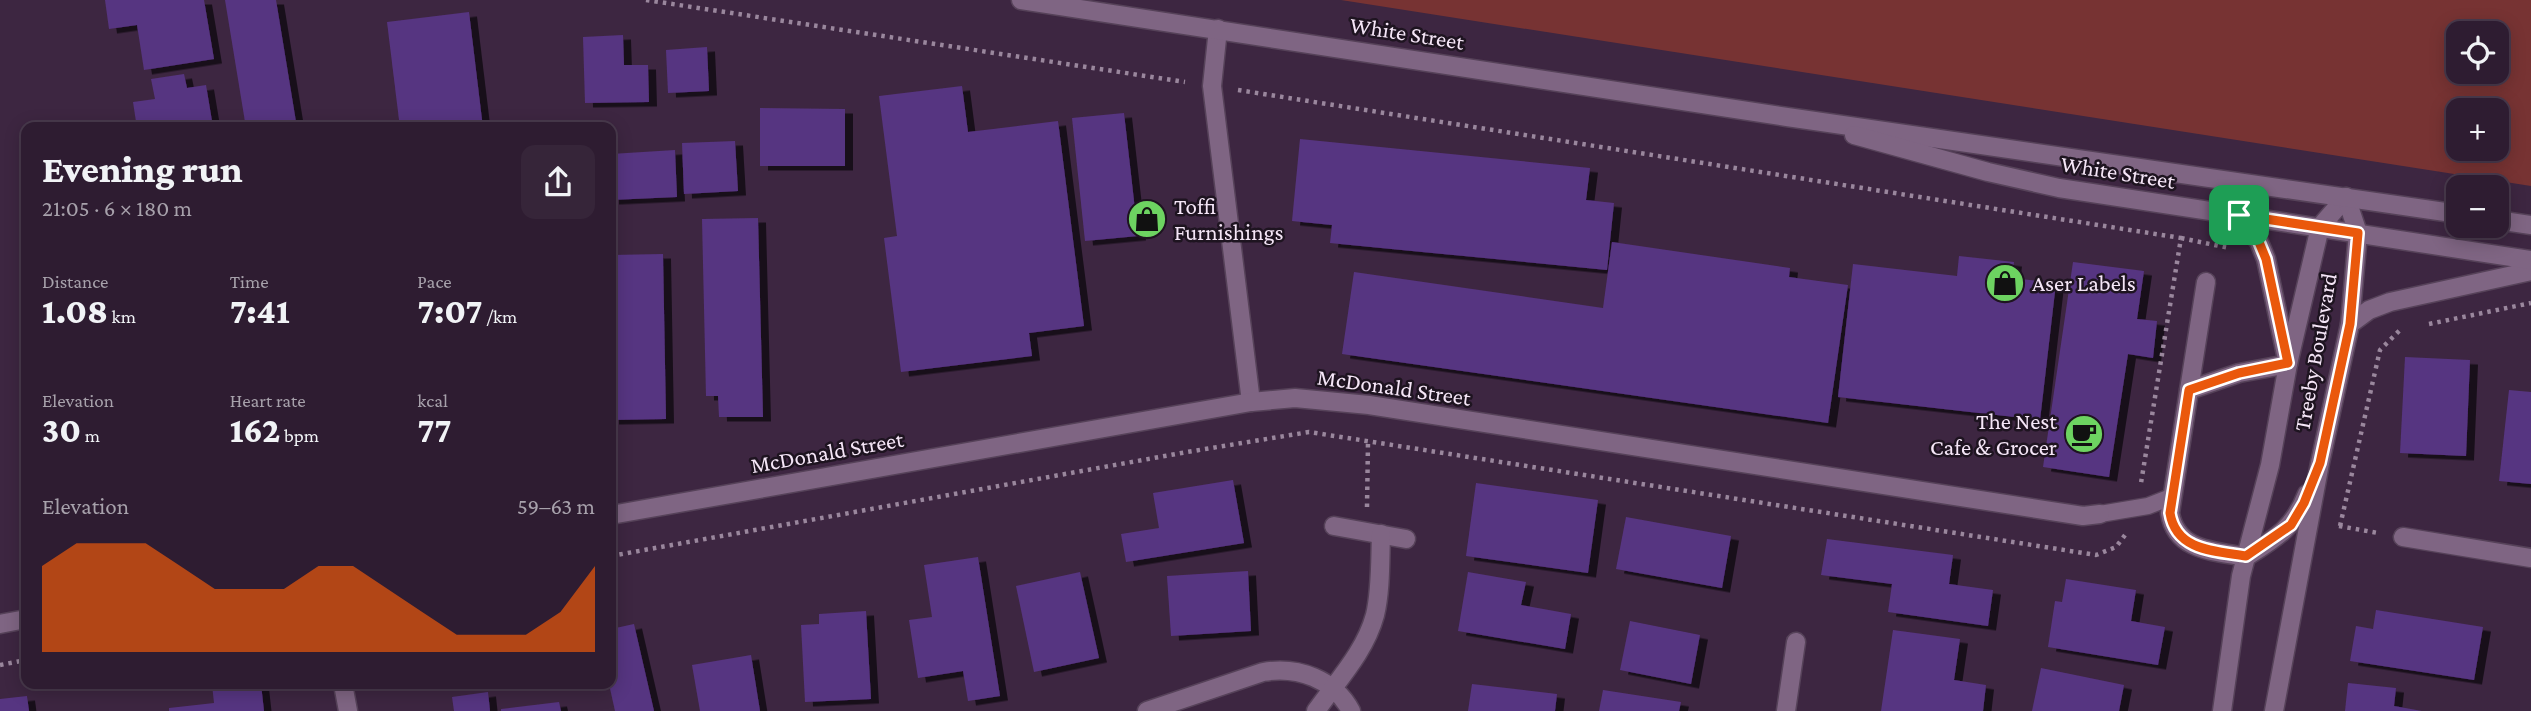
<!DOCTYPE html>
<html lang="en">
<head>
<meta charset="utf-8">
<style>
	:root { --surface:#2e1c31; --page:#362539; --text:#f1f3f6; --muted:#a7a1ab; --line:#493a4d; --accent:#ea580c }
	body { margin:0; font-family:"Crimson Pro",serif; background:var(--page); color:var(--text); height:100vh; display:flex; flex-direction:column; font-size:26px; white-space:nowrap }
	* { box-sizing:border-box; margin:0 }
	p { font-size:23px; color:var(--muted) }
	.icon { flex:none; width:38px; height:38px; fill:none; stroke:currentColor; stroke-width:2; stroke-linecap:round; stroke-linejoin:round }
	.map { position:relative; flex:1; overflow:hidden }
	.side { position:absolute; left:21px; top:122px; width:595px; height:567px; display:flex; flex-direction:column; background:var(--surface); border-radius:14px; box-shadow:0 4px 18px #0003,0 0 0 2px var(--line) }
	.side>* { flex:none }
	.controls { position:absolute; left:2446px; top:21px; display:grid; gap:14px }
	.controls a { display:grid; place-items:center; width:63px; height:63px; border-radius:14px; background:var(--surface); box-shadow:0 4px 18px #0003,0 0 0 2px var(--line); font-size:35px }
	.pin { position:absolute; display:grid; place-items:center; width:60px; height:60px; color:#fff; margin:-30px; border-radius:14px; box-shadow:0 4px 10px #0006 }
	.round { display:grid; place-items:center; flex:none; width:74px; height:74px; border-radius:14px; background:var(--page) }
	.overview { display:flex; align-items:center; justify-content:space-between; height:119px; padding:0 21px }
	h1 { font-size:38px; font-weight:800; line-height:52px }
	.figures { display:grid; grid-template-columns:repeat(3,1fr); gap:10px; height:119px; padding:7px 21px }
	.figures div { display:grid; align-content:center }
	.figures b { font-size:35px; font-weight:800 }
	.figures small { font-size:19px; font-weight:400 }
	.figures p { font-size:19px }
	.chart { height:196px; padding:14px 21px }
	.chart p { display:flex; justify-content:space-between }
	.chart svg { width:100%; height:126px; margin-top:7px; fill:var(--accent); opacity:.7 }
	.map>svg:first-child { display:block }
	.green { fill:#733; fill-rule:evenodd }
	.building { fill:#573481; filter:url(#shadow) }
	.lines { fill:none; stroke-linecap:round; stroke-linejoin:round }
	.lane-casing { stroke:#564259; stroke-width:19 }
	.street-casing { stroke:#564259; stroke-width:21 }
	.secondary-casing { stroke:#564259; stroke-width:21 }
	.path { stroke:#9a879d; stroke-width:4.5; stroke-dasharray:3.5 5; stroke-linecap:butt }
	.lane { stroke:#7f6583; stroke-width:16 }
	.street { stroke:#7f6583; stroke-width:18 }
	.secondary { stroke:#7f6583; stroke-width:18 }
	.route-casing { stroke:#fff; stroke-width:14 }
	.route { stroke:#ea580c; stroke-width:9 }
	.labels { text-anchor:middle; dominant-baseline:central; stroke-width:5; stroke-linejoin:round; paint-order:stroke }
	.street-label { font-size:23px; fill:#f5e6f7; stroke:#1e1420 }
	.poi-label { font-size:23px; fill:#f5e6f7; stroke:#1e1420; text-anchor:start }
</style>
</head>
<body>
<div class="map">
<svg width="2531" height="711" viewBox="0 0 2531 711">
	<defs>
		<filter id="shadow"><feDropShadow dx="8" dy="4.5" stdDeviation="0" flood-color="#0009"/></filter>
	</defs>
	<rect width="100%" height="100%" fill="#3d2641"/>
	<path class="green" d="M 1341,0 L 2531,0 L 2531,186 ZM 2459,33 L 2497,33 L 2497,72 L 2459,72 ZM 2459,110 L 2497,110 L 2497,149 L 2459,149 Z"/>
	<g class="building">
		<polygon points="105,0 204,0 214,59 144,70 137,25 109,29"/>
		<polygon points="225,0 276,0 297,128 246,128"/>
		<polygon points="469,12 483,128 400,128 387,22"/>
		<polygon points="623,35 624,65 648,65 649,102 585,103 583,37"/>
		<polygon points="707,47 709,91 668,93 666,50"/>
		<polygon points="184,74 187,88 206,85 212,121 173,128 137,128 133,102 155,99 151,79"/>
		<polygon points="962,86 968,132 1058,121 1084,326 1029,333 1032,356 901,372 884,238 897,236 879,96"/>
		<polygon points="760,108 845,109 845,166 760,166"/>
		<polygon points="1124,113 1138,236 1085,241 1072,118"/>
		<polygon points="1300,139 1590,168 1586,200 1614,203 1607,270 1330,243 1332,225 1292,221"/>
		<polygon points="735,141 738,191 684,194 682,143"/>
		<polygon points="675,150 677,197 611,200 611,154"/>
		<polygon points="758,218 763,417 719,417 718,396 706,396 702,219"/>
		<polygon points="1612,242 1790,268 1789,277 1848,285 1828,423 1342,354 1354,272 1603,308"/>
		<polygon points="663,254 666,419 611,420 611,255"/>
		<polygon points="1959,256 2014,262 2012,278 2056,283 2040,420 1838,397 1853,264 1957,276"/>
		<polygon points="2073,262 2144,271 2137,319 2157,321 2153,358 2128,354 2109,477 2043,467"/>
		<polygon points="2405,357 2470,360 2466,456 2400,453"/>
		<polygon points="2509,390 2531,392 2531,484 2499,481"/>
		<polygon points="1233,480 1244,543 1126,562 1121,534 1159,528 1153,493"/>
		<polygon points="1476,483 1598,500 1588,573 1466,556"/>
		<polygon points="1626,517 1731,536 1722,588 1616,569"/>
		<polygon points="1827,539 1953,555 1949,584 1993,590 1988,626 1888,612 1892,584 1821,575"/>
		<polygon points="978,557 1000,696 968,701 963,671 918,678 909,620 932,617 924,565"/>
		<polygon points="1248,571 1251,631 1171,636 1167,576"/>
		<polygon points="1080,572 1099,658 1034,672 1016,586"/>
		<polygon points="1468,572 1526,582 1521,605 1571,614 1565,649 1458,631"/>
		<polygon points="2066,579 2136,590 2131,621 2165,627 2158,665 2048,647 2055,601 2062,602"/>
		<polygon points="2376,610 2483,627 2474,680 2350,661 2356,626 2373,629"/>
		<polygon points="866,611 871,699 805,702 801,625 819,624 819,614"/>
		<polygon points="1630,621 1700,635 1691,684 1620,670"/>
		<polygon points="634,624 654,711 615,711 609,684 611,629"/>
		<polygon points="1893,630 1960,639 1954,680 1986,685 1983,711 1881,711"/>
		<polygon points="751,655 760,711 700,711 692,665"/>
		<polygon points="2041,668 2124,685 2119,711 2032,711"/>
		<polygon points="2348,683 2396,688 2394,706 2422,711 2345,711"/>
		<polygon points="212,684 261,684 264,711 169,711 169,708 214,703"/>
		<polygon points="1472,684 1557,694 1555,711 1468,711"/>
		<polygon points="1603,690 1681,702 1679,711 1599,711"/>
		<polygon points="488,692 490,711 454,711 452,697"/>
		<polygon points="27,696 29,711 0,711 0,699"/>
		<polygon points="559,702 561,711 501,711 501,709"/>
	</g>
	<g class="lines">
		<g class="lane-casing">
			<polyline id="lane" points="2100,514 2148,506 2171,497"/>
		</g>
		<g class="street-casing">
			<g id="street">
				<polyline points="1218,29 1212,86 1251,402"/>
				<path d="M 2239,215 L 2259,242 L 2266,259 L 2288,364 L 2239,373 L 2189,390 L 2170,513 C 2176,551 2214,551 2246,557"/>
				<polyline points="2350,324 2369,310 2390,302 2531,271"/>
				<polyline points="2189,390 2206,282"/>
				<polyline points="611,515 1251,402 1295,398 1369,405 2083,516 2100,514"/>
				<polyline points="1334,526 1406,539"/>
				<polyline points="2403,537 2531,558"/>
				<path d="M 2246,557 C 2276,538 2294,528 2307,494"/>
				<polyline points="0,624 26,619"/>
				<polyline points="343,684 348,711"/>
				<path d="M 1147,711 L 1263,672 C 1298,666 1334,679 1351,711"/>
				<path d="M 1316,711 C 1337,681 1365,652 1375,615 C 1381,590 1380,561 1381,534"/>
				<polyline points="1786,711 1796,642"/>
				<polyline points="2222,711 2241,576 2270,465 2288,364 2320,227 2346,197"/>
				<polyline points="2274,711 2320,463 2350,324 2358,233 2346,197"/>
			</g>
		</g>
		<g class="secondary-casing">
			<g id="secondary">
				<polyline points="1021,0 1787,117 2459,214"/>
				<polyline points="1854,135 1988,172 2059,188 2531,260"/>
				<polyline points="2497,220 2531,225"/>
			</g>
		</g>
		<g class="path">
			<polyline points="646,0 1185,82"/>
			<polyline points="1238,90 2181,238 2141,483"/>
			<polyline points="2181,238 2229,248"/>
			<polyline points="2429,324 2531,303"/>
			<polyline points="1367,507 1368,442"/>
			<polyline points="2339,526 2378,533"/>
			<polyline points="2340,526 2380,350 2402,328"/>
			<polyline points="611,556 1187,452 1309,432 2096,555 2116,547 2125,535"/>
			<polyline points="0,665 26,660"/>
		</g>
		<use href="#lane" class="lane"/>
		<use href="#street" class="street"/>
		<use href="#secondary" class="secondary"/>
	</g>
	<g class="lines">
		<g class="route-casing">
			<path id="route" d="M 2239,215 L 2358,233 L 2350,324 L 2320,463 L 2304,503 L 2291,525 L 2246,556 C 2215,551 2176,551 2170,513 L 2189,390 L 2239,373 L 2288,363 L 2266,259 L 2259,242 Z"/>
		</g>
		<use href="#route" class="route"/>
	</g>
	<defs>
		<g id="shop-disc" transform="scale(2.0125)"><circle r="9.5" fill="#6dd361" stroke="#1e1420"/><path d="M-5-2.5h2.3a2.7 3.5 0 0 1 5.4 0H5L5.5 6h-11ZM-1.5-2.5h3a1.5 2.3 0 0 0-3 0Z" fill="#111"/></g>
		<g id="cafe-disc" transform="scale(2.0125)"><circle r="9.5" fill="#6dd361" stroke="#1e1420"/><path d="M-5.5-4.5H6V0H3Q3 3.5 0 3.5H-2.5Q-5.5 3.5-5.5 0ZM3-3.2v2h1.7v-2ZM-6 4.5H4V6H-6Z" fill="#111"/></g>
	</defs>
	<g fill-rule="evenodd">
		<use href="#shop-disc" x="1147" y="219"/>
		<use href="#shop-disc" x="2005" y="283"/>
		<use href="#cafe-disc" x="2084" y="434"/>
	</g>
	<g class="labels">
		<g class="street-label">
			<text transform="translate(1407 33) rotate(9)">White Street</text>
			<text transform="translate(2118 172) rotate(9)">White Street</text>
			<text transform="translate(2315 352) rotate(-80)">Treeby Boulevard</text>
			<text transform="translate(1394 387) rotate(8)">McDonald Street</text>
			<text transform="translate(827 452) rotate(-10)">McDonald Street</text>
		</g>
		<g class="poi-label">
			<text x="1174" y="206">Toffi<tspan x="1174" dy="26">Furnishings</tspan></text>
			<text x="2032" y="283">Aser Labels</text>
			<text x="2057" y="421" text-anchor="end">The Nest<tspan x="2057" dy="26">Cafe &amp; Grocer</tspan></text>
		</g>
	</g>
</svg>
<div class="controls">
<a><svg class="icon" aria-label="locate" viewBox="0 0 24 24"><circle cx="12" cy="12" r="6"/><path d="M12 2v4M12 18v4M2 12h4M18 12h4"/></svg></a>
<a>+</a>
<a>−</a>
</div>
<div class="pin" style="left:2239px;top:215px;background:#1e9e55"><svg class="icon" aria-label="arrive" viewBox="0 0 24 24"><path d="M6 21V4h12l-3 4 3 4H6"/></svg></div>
<section class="side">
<div class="overview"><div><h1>Evening run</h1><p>21:05 · 6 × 180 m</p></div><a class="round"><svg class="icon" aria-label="share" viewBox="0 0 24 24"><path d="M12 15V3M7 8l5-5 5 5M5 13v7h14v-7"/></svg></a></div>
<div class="figures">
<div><p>Distance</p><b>1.08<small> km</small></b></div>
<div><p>Time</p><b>7:41</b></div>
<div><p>Pace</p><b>7:07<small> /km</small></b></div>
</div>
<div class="figures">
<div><p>Elevation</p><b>30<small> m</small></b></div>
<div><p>Heart rate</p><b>162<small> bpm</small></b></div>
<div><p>kcal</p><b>77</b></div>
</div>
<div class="chart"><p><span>Elevation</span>59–63 m</p>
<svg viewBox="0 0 160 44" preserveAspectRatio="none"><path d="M0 44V14L10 6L20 6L30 6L40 14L50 22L60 22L70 22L80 14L90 14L100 22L110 30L120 38L130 38L140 38L150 30L160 14V44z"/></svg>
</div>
</section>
</div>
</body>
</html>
